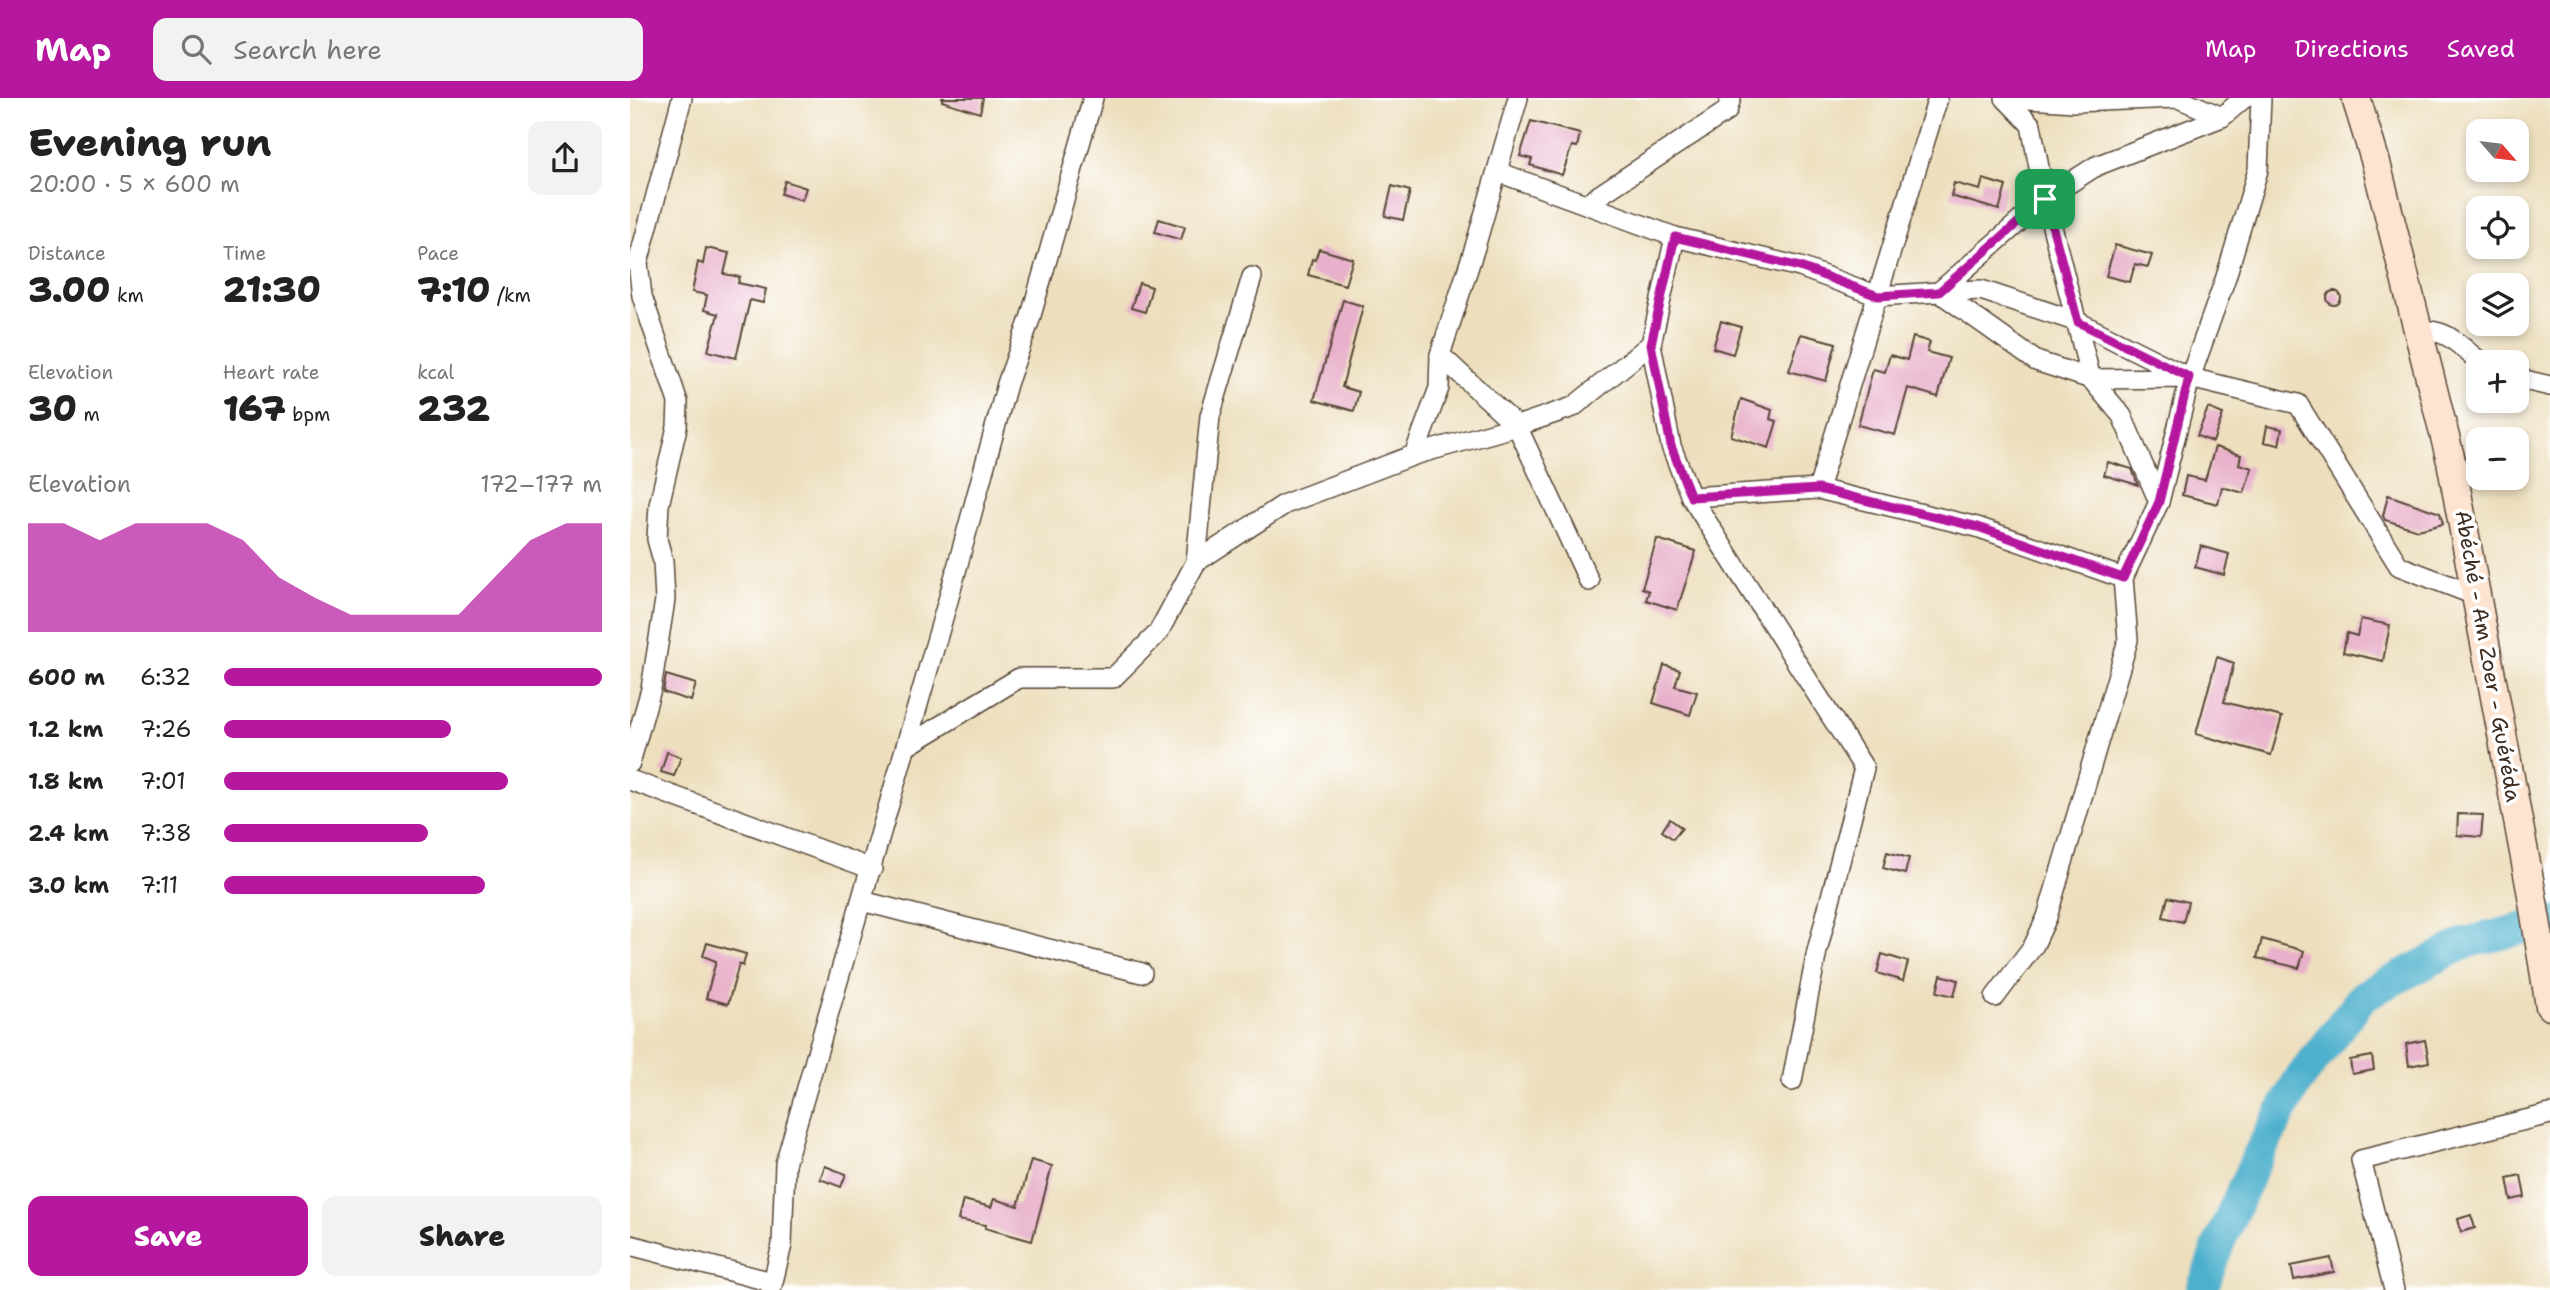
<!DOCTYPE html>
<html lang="en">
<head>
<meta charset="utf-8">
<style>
	:root { --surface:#fff; --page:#f2f2f2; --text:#222; --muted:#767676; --accent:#b5179e }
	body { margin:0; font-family:"Shantell Sans",sans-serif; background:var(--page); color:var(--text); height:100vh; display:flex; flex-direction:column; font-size:26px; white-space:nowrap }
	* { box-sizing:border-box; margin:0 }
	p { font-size:23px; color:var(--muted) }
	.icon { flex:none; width:38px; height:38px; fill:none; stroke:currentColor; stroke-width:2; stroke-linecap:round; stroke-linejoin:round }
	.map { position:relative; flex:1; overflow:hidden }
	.side { display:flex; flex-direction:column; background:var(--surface); width:630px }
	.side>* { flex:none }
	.needle { width:46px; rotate:118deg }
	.fabs { position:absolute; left:1836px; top:21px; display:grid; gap:14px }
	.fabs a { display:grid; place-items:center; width:63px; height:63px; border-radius:14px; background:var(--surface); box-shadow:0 4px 10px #0003; font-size:35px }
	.pin { position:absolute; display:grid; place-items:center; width:60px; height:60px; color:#fff; margin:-30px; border-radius:14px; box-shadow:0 4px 10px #0006 }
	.round { display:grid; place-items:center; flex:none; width:74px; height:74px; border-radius:14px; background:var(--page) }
	.overview { display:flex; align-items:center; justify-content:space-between; height:119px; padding:0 28px }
	h1 { font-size:38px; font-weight:800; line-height:52px }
	.metrics { display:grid; grid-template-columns:repeat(3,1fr); gap:10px; height:119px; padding:7px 28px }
	.metrics div { display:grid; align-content:center }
	.metrics b { font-size:35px; font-weight:800 }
	.metrics small { font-size:19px; font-weight:400 }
	.metrics p { font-size:19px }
	.chart { height:196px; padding:14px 28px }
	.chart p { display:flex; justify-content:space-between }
	.chart svg { width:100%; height:126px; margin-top:7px; fill:var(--accent); opacity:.7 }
	.button { display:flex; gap:14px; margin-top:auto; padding:14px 28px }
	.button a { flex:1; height:80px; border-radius:14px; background:var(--accent); color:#fff; font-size:28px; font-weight:800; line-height:80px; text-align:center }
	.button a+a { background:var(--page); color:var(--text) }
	ul { padding:0 28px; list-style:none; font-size:23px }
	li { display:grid; grid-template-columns:112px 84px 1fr; align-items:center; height:52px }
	li i { height:18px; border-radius:9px; background:var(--accent) }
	header { display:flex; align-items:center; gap:42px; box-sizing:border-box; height:98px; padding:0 35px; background:var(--accent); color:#fff }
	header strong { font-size:33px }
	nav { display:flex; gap:38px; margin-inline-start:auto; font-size:24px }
	.search { width:490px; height:63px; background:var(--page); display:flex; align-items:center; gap:18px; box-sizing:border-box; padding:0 24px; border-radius:14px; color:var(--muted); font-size:26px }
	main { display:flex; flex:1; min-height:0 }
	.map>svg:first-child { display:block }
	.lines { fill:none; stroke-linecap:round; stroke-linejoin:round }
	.river { stroke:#4db0cc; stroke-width:32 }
	.building { fill:#e8b0ca }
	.street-casing { stroke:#564536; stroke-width:22 }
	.secondary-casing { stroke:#564536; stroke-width:31 }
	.street { stroke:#fff; stroke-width:19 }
	.secondary { stroke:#fde4d1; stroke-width:28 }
	.route-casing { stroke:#fff; stroke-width:14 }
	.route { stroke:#b5179e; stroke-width:9 }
	.labels { text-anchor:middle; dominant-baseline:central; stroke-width:7; stroke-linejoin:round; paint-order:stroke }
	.street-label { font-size:21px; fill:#3b2a1e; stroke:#fff }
</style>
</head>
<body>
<header>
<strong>Map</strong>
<div class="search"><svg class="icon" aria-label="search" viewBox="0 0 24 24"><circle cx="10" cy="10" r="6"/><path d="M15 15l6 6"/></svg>Search here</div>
<nav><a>Map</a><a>Directions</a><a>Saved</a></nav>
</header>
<main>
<section class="side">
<div class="overview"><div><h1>Evening run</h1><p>20:00 · 5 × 600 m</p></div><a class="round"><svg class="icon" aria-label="share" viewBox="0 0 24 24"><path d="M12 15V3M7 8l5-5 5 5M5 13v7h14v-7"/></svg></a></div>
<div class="metrics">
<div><p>Distance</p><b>3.00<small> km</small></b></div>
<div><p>Time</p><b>21:30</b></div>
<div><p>Pace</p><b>7:10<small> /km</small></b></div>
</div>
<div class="metrics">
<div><p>Elevation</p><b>30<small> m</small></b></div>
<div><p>Heart rate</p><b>167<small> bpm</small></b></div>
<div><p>kcal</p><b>232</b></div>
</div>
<div class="chart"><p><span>Elevation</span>172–177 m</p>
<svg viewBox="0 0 160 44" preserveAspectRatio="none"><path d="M0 44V6L10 6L20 12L30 6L40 6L50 6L60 12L70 25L80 32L90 38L100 38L110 38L120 38L130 25L140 12L150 6L160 6V44z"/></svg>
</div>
<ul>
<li><b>600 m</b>6:32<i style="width:100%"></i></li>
<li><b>1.2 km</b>7:26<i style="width:60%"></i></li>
<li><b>1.8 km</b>7:01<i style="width:75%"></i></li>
<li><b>2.4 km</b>7:38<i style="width:54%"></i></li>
<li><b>3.0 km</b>7:11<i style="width:69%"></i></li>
</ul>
<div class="button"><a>Save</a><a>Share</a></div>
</section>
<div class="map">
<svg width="1920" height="1192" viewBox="0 0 1920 1192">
	<rect width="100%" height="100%" fill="#fff"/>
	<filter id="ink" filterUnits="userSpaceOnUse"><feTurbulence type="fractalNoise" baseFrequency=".0143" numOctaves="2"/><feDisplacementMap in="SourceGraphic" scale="14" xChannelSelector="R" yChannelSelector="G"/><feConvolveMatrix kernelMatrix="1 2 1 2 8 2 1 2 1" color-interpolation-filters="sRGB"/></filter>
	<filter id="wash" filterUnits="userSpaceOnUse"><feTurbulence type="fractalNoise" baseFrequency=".00686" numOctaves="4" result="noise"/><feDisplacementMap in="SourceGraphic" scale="28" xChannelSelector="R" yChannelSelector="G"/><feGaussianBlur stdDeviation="1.57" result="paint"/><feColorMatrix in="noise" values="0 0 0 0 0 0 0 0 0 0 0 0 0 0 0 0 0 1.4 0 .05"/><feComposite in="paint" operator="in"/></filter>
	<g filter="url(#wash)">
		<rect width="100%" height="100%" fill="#eddfbe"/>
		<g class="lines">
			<polyline class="river" points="1572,1192 1589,1145 1626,1061 1668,983 1733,898 1835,845 1920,824"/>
		</g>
		<g id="blocks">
			<g class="building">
				<polygon points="312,0 353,0 350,15 312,3"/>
				<polygon points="901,23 950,36 947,49 942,48 932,77 900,67 902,61 890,58"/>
				<polygon points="1353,81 1376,88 1369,112 1321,98 1324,85 1350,92"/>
				<polygon points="155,83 176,90 172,102 151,96"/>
				<polygon points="762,88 780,93 773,122 755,118"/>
				<polygon points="529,121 555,129 551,142 525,134"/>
				<polygon points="1485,147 1522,157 1518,169 1505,166 1500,184 1476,178"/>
				<polygon points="76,150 99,155 94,176 110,179 108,185 136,191 133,205 120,202 106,260 78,253 88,216 74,212 77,197 62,194 68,164 73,166"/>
				<polygon points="689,151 723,161 715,187 678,177 682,161 685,162"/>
				<polygon points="509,185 522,189 515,214 501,210"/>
				<circle cx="1704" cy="200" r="7"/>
				<polygon points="713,202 733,208 712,289 729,294 724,313 684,302"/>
				<polygon points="1091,223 1111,229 1103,256 1083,250"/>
				<polygon points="1171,236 1206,245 1196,283 1159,273"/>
				<polygon points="1283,239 1300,244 1297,254 1319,260 1308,299 1278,290 1265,337 1228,327 1243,271 1255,274 1260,257 1277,262"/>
				<polygon points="1111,301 1142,312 1140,321 1147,323 1139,350 1101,338"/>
				<polygon points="1578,310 1593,316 1583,344 1567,338"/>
				<polygon points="1637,328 1652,331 1649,347 1634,344"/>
				<polygon points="1585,349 1611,357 1609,366 1622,370 1614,395 1592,389 1588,406 1552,397 1556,378 1575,382"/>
				<polygon points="1478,364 1502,371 1508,387 1474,377"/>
				<polygon points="1758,397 1810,415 1813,426 1788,432 1755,422 1753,418"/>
				<polygon points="1027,441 1066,453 1047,512 1016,502 1019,493 1012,490"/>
				<polygon points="1571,448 1599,456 1594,477 1565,469"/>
				<polygon points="1731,521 1760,527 1753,563 1713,554 1717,535 1727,538"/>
				<polygon points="1587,559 1604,565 1594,604 1652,619 1641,657 1566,636"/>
				<polygon points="1034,567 1050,572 1045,588 1067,594 1060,617 1023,605"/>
				<polygon points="36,577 66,586 61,603 33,594"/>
				<polygon points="37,654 51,659 44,678 31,674"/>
				<polygon points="1828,716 1853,717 1851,739 1827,737"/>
				<polygon points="1040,721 1052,730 1043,741 1032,733"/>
				<polygon points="1257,754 1279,760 1275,776 1253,770"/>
				<polygon points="1538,799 1558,804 1553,824 1533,819"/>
				<polygon points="1632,841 1674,853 1669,870 1627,860"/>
				<polygon points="77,845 116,856 113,868 109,866 98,906 76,900 86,863 73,858"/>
				<polygon points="1252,856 1278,864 1273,883 1247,875"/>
				<polygon points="1311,877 1328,882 1324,898 1307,894"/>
				<polygon points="1795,942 1799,964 1779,968 1776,946"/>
				<polygon points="1742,958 1744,972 1722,976 1720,962"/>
				<polygon points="401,1062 422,1068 402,1143 355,1130 356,1127 328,1122 333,1102 361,1109 364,1101 388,1108"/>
				<polygon points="195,1068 216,1076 211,1089 190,1081"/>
				<polygon points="1891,1077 1895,1099 1881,1102 1877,1080"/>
				<polygon points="1841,1117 1845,1130 1831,1134 1828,1121"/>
				<polygon points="1701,1160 1704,1174 1664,1182 1661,1168"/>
			</g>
		</g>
	</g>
	<g filter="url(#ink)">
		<use href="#blocks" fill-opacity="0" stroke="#564536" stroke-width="2"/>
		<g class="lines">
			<g class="street-casing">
				<g id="street">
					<polyline points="888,0 845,149 810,257 887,328 959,483"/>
					<polyline points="1375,0 1401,27 1415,101 1461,281 1492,318 1529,404"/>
					<polyline points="1384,0 1444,4 1548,0 1592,19"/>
					<polyline points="868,74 1045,139 1170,169 1248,198 1309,194 1406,263 1461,281 1560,280 1668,306 1769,468 1847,498"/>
					<polyline points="956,106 1097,13 1101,0"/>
					<polyline points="1309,194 1351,192 1448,224 1560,280 1596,179 1628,72 1631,0"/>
					<polyline points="1309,194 1415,101 1466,68 1592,19 1614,0"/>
					<path d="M 1790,233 C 1820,231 1828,248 1851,264"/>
					<polyline points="1021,246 1041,348 1061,399 1234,670 1187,853 1162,983"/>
					<polyline points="1886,280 1920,288"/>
					<polyline points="784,357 887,328 943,309 1021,246 1045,139"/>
					<polyline points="1188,391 1308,0"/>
					<polyline points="1061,399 1188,391 1347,429 1493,480"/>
					<polyline points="566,464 580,318 622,179"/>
					<polyline points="277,648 389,580 483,580 528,535 566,464 655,406 784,357 809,290 810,257"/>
					<polyline points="0,665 21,591 35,502 33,463 27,441 29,407 47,329 48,304 12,198 8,165 52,0"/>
					<polyline points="0,682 242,771"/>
					<polyline points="232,803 512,875"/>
					<polyline points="1365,899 1404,847 1417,819 1498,542 1493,480 1529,404 1560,280"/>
					<polyline points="0,1147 142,1184"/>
					<polyline points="141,1192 152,1147 155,1066 319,499 377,286 400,221 463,0"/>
					<polyline points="1764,1192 1731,1062 1920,1016"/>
				</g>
			</g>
			<g class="secondary-casing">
				<polyline id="secondary" points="1726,0 1746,65 1821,363 1901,792 1920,908"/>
			</g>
			<use href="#street" class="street"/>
			<use href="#secondary" class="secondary"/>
		</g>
	</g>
	<g class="lines" filter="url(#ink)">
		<g class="route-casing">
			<polygon id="route" points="1415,101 1448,224 1559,279 1529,404 1493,480 1348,429 1188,391 1061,399 1041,348 1021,246 1045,139 1170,169 1248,198 1309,194"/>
		</g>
		<use href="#route" class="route"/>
	</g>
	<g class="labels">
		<g class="street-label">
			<text transform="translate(1858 558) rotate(80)">Abéché - Am Zoer - Guéréda</text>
		</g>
	</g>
</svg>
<div class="fabs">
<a><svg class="needle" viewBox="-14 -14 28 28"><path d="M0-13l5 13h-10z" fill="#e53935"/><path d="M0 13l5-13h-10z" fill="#767676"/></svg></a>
<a><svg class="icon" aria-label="locate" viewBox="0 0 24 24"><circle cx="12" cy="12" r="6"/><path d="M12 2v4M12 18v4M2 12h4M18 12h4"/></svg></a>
<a><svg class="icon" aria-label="layers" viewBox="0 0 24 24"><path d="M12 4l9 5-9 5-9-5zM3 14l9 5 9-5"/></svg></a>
<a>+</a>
<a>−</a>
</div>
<div class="pin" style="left:1415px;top:101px;background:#1e9e55"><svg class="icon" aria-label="arrive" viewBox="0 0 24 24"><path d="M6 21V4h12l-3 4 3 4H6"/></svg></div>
</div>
</main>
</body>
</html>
